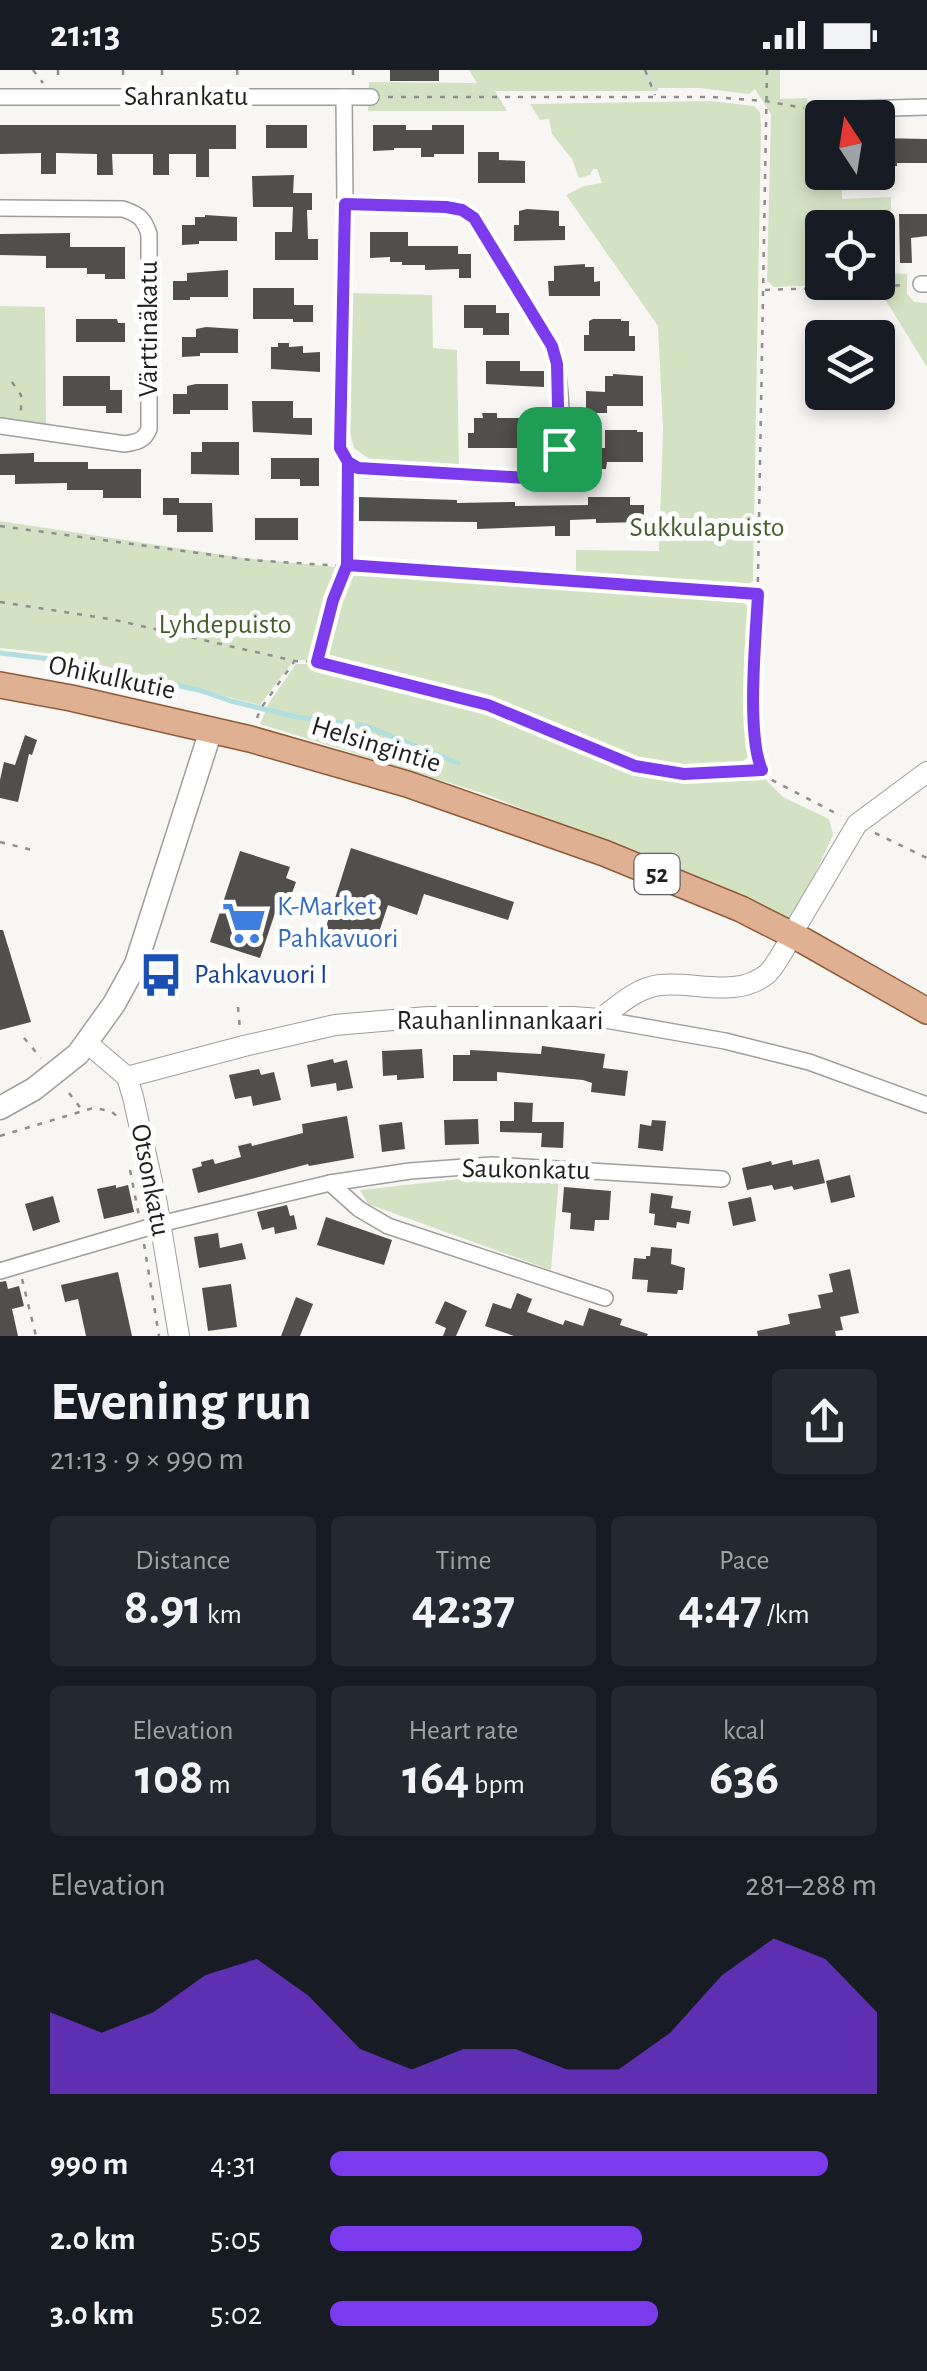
<!DOCTYPE html>
<html lang="en">
<head>
<meta charset="utf-8">
<style>
	:root { --surface:#171b24; --page:#242831; --text:#f1f3f6; --muted:#9ea1a6; --accent:#7c3aed }
	body { margin:0; font-family:"Alegreya Sans",sans-serif; background:var(--page); color:var(--text); height:100vh; display:flex; flex-direction:column; font-size:38px; white-space:nowrap }
	* { box-sizing:border-box; margin:0 }
	p { font-size:32px; color:var(--muted) }
	.icon { flex:none; width:55px; height:55px; fill:none; stroke:currentColor; stroke-width:2; stroke-linecap:round; stroke-linejoin:round }
	.map { position:relative; height:1266px; overflow:hidden }
	.sheet { display:flex; flex-direction:column; background:var(--surface); flex:1 }
	.sheet>* { flex:none }
	.needle { width:65px; rotate:348deg }
	.fabs { position:absolute; left:805px; top:30px; display:grid; gap:20px }
	.fabs a { display:grid; place-items:center; width:90px; height:90px; border-radius:10px; background:var(--surface); box-shadow:0 5px 15px #0003; font-size:50px }
	.pin { position:absolute; display:grid; place-items:center; width:85px; height:85px; color:#fff; margin:-42px; border-radius:20px; box-shadow:0 5px 15px #0006 }
	.round { display:grid; place-items:center; flex:none; width:105px; height:105px; border-radius:10px; background:var(--page) }
	.head { display:flex; align-items:center; justify-content:space-between; height:170px; padding:0 50px }
	h1 { font-size:55px; font-weight:700; line-height:75px }
	.metrics { display:grid; grid-template-columns:repeat(3,1fr); gap:15px; height:170px; padding:10px 50px }
	.metrics div { display:grid; align-content:center; border-radius:10px; background:var(--page); text-align:center }
	.metrics b { font-size:50px; font-weight:700 }
	.metrics small { font-size:28px; font-weight:400 }
	.metrics p { font-size:28px }
	.chart { height:280px; padding:20px 50px }
	.chart p { display:flex; justify-content:space-between }
	.chart svg { width:100%; height:180px; margin-top:10px; fill:var(--accent); opacity:.7 }
	ul { padding:0 50px; list-style:none; font-size:32px }
	li { display:grid; grid-template-columns:160px 120px 1fr; align-items:center; height:75px }
	li i { height:25px; border-radius:12px; background:var(--accent) }
	.status { display:flex; justify-content:space-between; align-items:center; height:70px; padding:0 50px; background:var(--surface); direction:ltr }
	.status svg { height:28px; fill:currentColor }
	.map>svg:first-child { display:block }
	.green { fill:#d4e2c4; fill-rule:evenodd }
	.lines { fill:none; stroke-linecap:round; stroke-linejoin:round }
	.stream { stroke:#b1dfe0; stroke-width:5 }
	.building { fill:#514f4d }
	.minor-casing { stroke:#9f9e9b; stroke-width:18 }
	.tertiary-casing { stroke:#9f9e9b; stroke-width:22 }
	.secondary-casing { stroke:#9f9e9b; stroke-width:25 }
	.primary-casing { stroke:#8f5b3b; stroke-width:28 }
	.path { stroke:#8f8e8c; stroke-width:2.5; stroke-dasharray:5 8; stroke-linecap:butt }
	.minor { stroke:#fff; stroke-width:15 }
	.tertiary { stroke:#fff; stroke-width:20 }
	.secondary { stroke:#fff; stroke-width:22 }
	.primary { stroke:#e0b092; stroke-width:25 }
	.route-casing { stroke:#fff; stroke-width:20 }
	.route { stroke:#7c3aed; stroke-width:12 }
	.labels { text-anchor:middle; dominant-baseline:central; stroke-width:10; stroke-linejoin:round; paint-order:stroke }
	.shield { fill:#fff; stroke:#626262; stroke-width:2.5 }
	.shield-label { font-size:25px; font-weight:bold; fill:#1f1f1e }
	.street-label { font-size:28px; fill:#1f1f1e; stroke:#fff }
	.park-label { font-size:28px; fill:#495d2c; stroke:#fff }
	.shop-label { font-size:28px; fill:#366cbe; stroke:#fff; text-anchor:start }
	.transit-label { font-size:28px; fill:#164399; stroke:#fff; text-anchor:start }
</style>
</head>
<body>
<div class="status"><b>21:13</b><svg viewBox="0 0 49 12"><path d="M0 12V9h3v3zM5 12V6h3v6zM10 12V3h3v9zM15 12V0h3v12zM26 1h20v11H26zM47 4h2v5h-2z"/></svg></div>
<div class="map">
<svg width="927" height="1266" viewBox="0 0 927 1266">
	<rect width="100%" height="100%" fill="#f7f6f3"/>
	<g class="green">
		<path d="M 469,0 L 780,0 L 780,29 L 807,28 L 810,54 L 822,62 L 822,102 L 841,103 L 842,129 L 891,127 L 891,203 L 907,204 L 907,224 L 914,232 L 927,233 L 927,297 L 875,213 L 774,217 L 767,211 L 771,44 L 755,19 L 749,24 L 699,18 L 658,18 L 658,21 L 495,21 L 507,41 L 368,41 L 369,12 L 477,13 ZM 822,158 L 878,158 L 878,212 L 822,212 Z"/>
		<polygon points="711,31 754,36 760,42 761,56 753,511 745,516 576,502 576,480 659,481 663,359 658,256 566,125 584,116 602,113 597,99 593,99 590,105 579,108 572,89 552,64 549,49 540,50 530,34"/>
		<polygon points="351,223 432,225 433,278 457,280 459,399 371,390 354,378 348,356"/>
		<polygon points="0,236 45,237 46,358 0,351"/>
		<polygon points="0,451 243,488 345,498 316,590 294,590 260,635 57,584 0,578"/>
		<polygon points="348,504 738,529 752,539 749,687 733,697 636,693 489,633 320,590"/>
		<polygon points="296,594 318,594 487,638 639,700 685,707 759,703 783,727 829,749 833,765 792,853 666,795 485,724 260,654 269,633"/>
		<polygon points="497,1105 559,1108 551,1200 368,1134 360,1120"/>
	</g>
	<g class="lines">
		<polyline class="stream" points="0,583 50,589 199,620 231,631 297,647 366,656 458,693"/>
	</g>
	<g class="building">
		<rect x="390" y="0" width="49" height="11"/>
		<polygon points="0,55 236,55 236,79 209,79 209,107 196,107 196,84 169,84 169,105 153,105 153,84 112,84 113,105 97,105 97,84 56,83 56,104 41,104 41,83 0,84"/>
		<rect x="266" y="55" width="41" height="23"/>
		<polygon points="373,55 406,55 406,60 432,60 432,55 464,55 464,84 434,84 434,87 421,87 421,78 394,78 394,80 373,81"/>
		<polygon points="878,68 927,69 927,93 897,93 897,96 878,97"/>
		<polygon points="478,82 499,82 499,90 525,91 525,113 478,113"/>
		<polygon points="294,105 293,123 312,123 312,140 307,140 308,169 318,169 318,190 275,190 275,162 292,162 293,137 253,137 252,106"/>
		<polygon points="527,139 559,141 559,156 565,156 565,170 514,171 514,155 519,155 519,141"/>
		<polygon points="899,144 927,144 927,166 911,168 912,193 900,193"/>
		<polygon points="205,145 237,147 237,171 199,171 199,174 182,175 182,155 195,155 195,147 205,147"/>
		<polygon points="370,162 408,162 408,176 458,176 458,184 471,184 471,208 459,208 459,199 425,200 425,195 402,195 402,192 390,192 390,187 370,188"/>
		<polygon points="70,163 70,177 125,177 125,209 105,209 105,204 87,204 87,198 46,198 46,186 0,185 0,164"/>
		<polygon points="585,194 585,197 594,197 594,212 600,211 600,226 549,226 548,211 554,211 554,196"/>
		<polygon points="228,200 228,227 190,227 190,230 173,230 173,211 187,211 187,203"/>
		<polygon points="253,218 294,218 294,235 313,235 313,252 293,252 293,249 253,249"/>
		<polygon points="464,235 496,235 496,243 509,243 509,265 483,265 483,258 464,258"/>
		<polygon points="76,249 117,249 118,253 125,253 125,272 76,272"/>
		<polygon points="593,249 621,249 621,251 629,251 629,266 635,266 635,281 584,281 584,265 589,265 589,251"/>
		<polygon points="206,257 238,259 238,283 200,283 200,286 182,287 182,267 196,267 196,259"/>
		<polygon points="278,273 289,273 289,277 303,276 303,283 320,282 320,302 271,299 271,277 278,277"/>
		<polygon points="486,291 520,291 520,301 544,301 544,317 486,314"/>
		<polygon points="613,304 643,306 643,336 607,336 607,343 586,343 586,321 605,322 605,306 613,306"/>
		<polygon points="63,306 110,306 110,320 122,320 122,343 106,343 106,336 63,336"/>
		<polygon points="196,314 228,314 228,340 190,340 190,344 173,344 173,324 187,324 187,316"/>
		<polygon points="252,331 293,331 293,348 312,348 312,365 253,362"/>
		<polygon points="482,343 497,343 497,348 519,348 519,362 524,362 525,378 468,378 468,363 474,363 474,348 483,348"/>
		<polygon points="605,360 637,360 637,362 643,362 643,392 607,392 606,399 586,399 586,378 605,378"/>
		<polygon points="202,372 239,372 239,405 191,404 191,382 202,382"/>
		<polygon points="34,383 34,392 88,392 88,399 141,399 141,428 103,428 103,420 67,420 67,413 15,414 15,405 0,405 0,384"/>
		<polygon points="271,388 319,388 319,416 300,416 300,409 271,409"/>
		<polygon points="359,427 457,430 457,433 515,432 515,436 588,435 588,427 630,427 630,435 644,435 644,452 596,453 596,449 570,450 570,466 555,466 555,456 477,459 477,452 359,451"/>
		<polygon points="163,428 179,428 179,433 212,433 213,462 177,462 177,445 163,445"/>
		<rect x="255" y="448" width="43" height="22"/>
		<polygon points="25,665 37,670 32,685 29,684 18,732 0,728 0,710 4,692 15,695"/>
		<polygon points="351,778 514,832 508,850 424,824 417,845 388,835 374,877 325,860"/>
		<polygon points="240,781 290,797 286,808 296,812 288,834 279,831 260,888 210,872"/>
		<polygon points="0,860 3,860 31,952 0,960"/>
		<polygon points="542,976 605,984 603,998 628,1001 625,1026 591,1022 592,1013 583,1010 497,1002 497,1011 453,1011 453,985 470,985 470,980 541,984"/>
		<polygon points="422,979 424,1008 397,1010 397,1005 383,1006 382,981"/>
		<polygon points="333,989 334,993 347,990 353,1018 337,1021 336,1013 311,1017 307,995"/>
		<polygon points="259,999 261,1005 274,1002 281,1030 253,1036 251,1026 235,1029 229,1005"/>
		<polygon points="514,1032 533,1033 532,1052 564,1052 563,1078 541,1077 542,1063 500,1062 500,1051 514,1051"/>
		<polygon points="347,1046 354,1088 309,1096 308,1094 198,1123 192,1099 202,1096 201,1092 213,1089 215,1094 241,1087 238,1076 251,1073 252,1076 303,1063 302,1054"/>
		<polygon points="478,1049 479,1074 445,1075 444,1050"/>
		<polygon points="652,1050 666,1051 663,1081 638,1078 640,1054 651,1056"/>
		<polygon points="402,1052 405,1079 382,1082 379,1055"/>
		<polygon points="819,1089 825,1113 794,1120 792,1116 774,1120 772,1115 747,1120 742,1098 771,1091 772,1095 792,1090 793,1095"/>
		<polygon points="850,1105 855,1127 831,1133 826,1111"/>
		<polygon points="116,1115 116,1118 128,1115 134,1142 104,1149 97,1119"/>
		<polygon points="564,1117 611,1121 609,1150 595,1150 594,1161 570,1159 571,1143 562,1142"/>
		<polygon points="651,1123 673,1126 671,1138 691,1141 689,1154 677,1152 676,1158 654,1155 655,1144 649,1143"/>
		<polygon points="53,1126 60,1152 33,1161 25,1134"/>
		<polygon points="751,1127 756,1151 733,1156 728,1132"/>
		<polygon points="287,1135 290,1146 294,1145 297,1159 275,1164 274,1157 262,1160 257,1142"/>
		<polygon points="326,1147 392,1170 384,1195 317,1175"/>
		<polygon points="218,1163 220,1178 242,1173 246,1189 199,1198 194,1167"/>
		<polygon points="651,1177 672,1179 671,1194 685,1198 683,1220 678,1220 677,1224 647,1222 648,1210 632,1209 634,1188 646,1189 646,1186 650,1186"/>
		<polygon points="850,1199 859,1243 840,1247 843,1260 835,1261 836,1266 758,1266 757,1261 790,1254 788,1244 821,1238 818,1225 833,1222 829,1204"/>
		<polygon points="118,1202 132,1266 86,1266 78,1229 65,1232 61,1215"/>
		<polygon points="6,1211 8,1219 19,1216 24,1236 12,1239 18,1266 0,1266 0,1212"/>
		<polygon points="231,1214 237,1257 208,1261 202,1218"/>
		<polygon points="517,1223 532,1229 527,1242 563,1255 565,1250 583,1256 589,1238 622,1249 620,1255 648,1264 647,1266 514,1266 485,1256 493,1233 511,1239"/>
		<polygon points="296,1227 313,1234 300,1266 281,1266"/>
		<polygon points="445,1231 467,1241 456,1266 443,1266 446,1258 435,1253"/>
	</g>
	<g class="lines">
		<g class="minor-casing">
			<g id="minor">
				<polyline points="0,27 371,27"/>
				<path d="M 344,27 L 345,134 L 340,378 C 343,388 348,394 358,399 L 527,408 C 541,406 551,399 557,385 C 566,364 559,299 552,276 L 474,149 L 462,140 L 447,137 L 345,134"/>
				<polyline points="820,40 927,37"/>
				<path d="M 0,138 L 123,139 C 138,144 144,148 149,164 L 149,359 C 144,371 137,372 125,374 L 0,356"/>
				<polyline points="921,214 927,214"/>
				<polyline points="600,949 725,971 809,992 927,1035"/>
				<polyline points="330,1113 359,1139 388,1156 605,1228"/>
				<polyline points="0,1201 160,1154 330,1113 410,1101 492,1095 722,1109"/>
			</g>
		</g>
		<g class="tertiary-casing">
			<g id="tertiary">
				<polyline points="799,852 857,754 927,702"/>
				<polyline points="86,972 127,1007 133,1027 157,1134 179,1266"/>
				<path d="M 127,1007 L 244,976 L 335,955 L 428,947 L 573,947 L 600,949 C 619,935 636,918 660,915 C 694,911 737,929 767,904 C 774,898 780,886 785,878"/>
			</g>
		</g>
		<g class="secondary-casing">
			<polyline id="secondary" points="0,1038 34,1019 78,984 114,934 136,894 211,660"/>
		</g>
		<g class="primary-casing">
			<polyline id="primary" points="0,615 71,628 250,669 407,714 604,783 741,839 804,871 927,941"/>
		</g>
		<g class="path">
			<polyline points="33,0 43,13"/>
			<polyline points="58,0 58,10"/>
			<polyline points="123,0 123,10"/>
			<polyline points="162,0 162,10"/>
			<polyline points="237,0 238,10"/>
			<polyline points="353,0 353,10"/>
			<polyline points="645,0 655,25"/>
			<polyline points="767,0 755,673 757,689 770,709 841,746"/>
			<polyline points="388,27 712,27 765,31 804,38"/>
			<polyline points="765,220 907,215"/>
			<polyline points="12,312 21,325 21,343"/>
			<polyline points="0,456 250,490 755,523"/>
			<polyline points="0,532 115,550 295,591 317,592 487,635 635,696 684,703 759,700"/>
			<polyline points="318,591 333,529 347,495 347,413"/>
			<polyline points="257,648 261,638 294,592"/>
			<polyline points="875,763 927,788"/>
			<polyline points="0,772 36,781"/>
			<polyline points="238,937 240,960"/>
			<polyline points="24,968 41,988"/>
			<polyline points="69,1023 82,1040"/>
			<polyline points="0,1066 93,1038 111,1041 119,1048"/>
			<polyline points="130,1100 139,1146"/>
			<polyline points="144,1174 159,1266"/>
			<polyline points="22,1209 36,1266"/>
		</g>
		<use href="#minor" class="minor"/>
		<use href="#tertiary" class="tertiary"/>
		<use href="#secondary" class="secondary"/>
		<use href="#primary" class="primary"/>
	</g>
	<g class="lines">
		<g class="route-casing">
			<path id="route" d="M 559,379 C 553,395 545,405 527,408 L 358,398 L 348,392 L 347,495 L 333,530 L 317,592 L 488,635 L 635,696 L 684,704 L 762,700 C 746,665 756,565 758,524 L 347,495 L 348,392 L 340,378 L 345,134 L 446,137 L 462,140 L 474,148 L 552,276 L 557,294 L 559,379"/>
		</g>
		<use href="#route" class="route"/>
	</g>
	<defs>
		<g id="supermarket-bare" transform="scale(3.45)"><path d="M-6-5.5h2.5l.6 2H6L4.5 2H-2.5L-4.4-4H-6ZM-1.5 3.2a1.3 1.3 0 1 0 .1 0ZM3 3.2a1.3 1.3 0 1 0 .1 0Z" fill="#3f7fe0" stroke="#fff" stroke-width="2.5" paint-order="stroke"/></g>
		<g id="bus-bare" transform="scale(3.45)"><path d="M-5-6H5V4H4V6H2V4H-2V6H-4V4H-5ZM-3.5-4V0h7V-4ZM-3.5 1.2v1.5H-2V1.2ZM2 1.2v1.5H3.5V1.2Z" fill="#1a4fb4" stroke="#fff" stroke-width="2.5" paint-order="stroke"/></g>
	</defs>
	<g fill-rule="evenodd">
		<use href="#supermarket-bare" x="244" y="853"/>
		<use href="#bus-bare" x="161" y="905"/>
	</g>
	<g class="labels">
		<rect class="shield" x="634.5" y="784" width="45" height="40" rx="8"/>
		<g class="shield-label">
			<text x="657" y="804">52</text>
		</g>
		<g class="street-label">
			<text x="186" y="27">Sahrankatu</text>
			<text transform="translate(149 259) rotate(-90)">Värttinäkatu</text>
			<text transform="translate(112 608) rotate(12)">Ohikulkutie</text>
			<text transform="translate(376 675) rotate(17)">Helsingintie</text>
			<text x="500" y="951">Rauhanlinnankaari</text>
			<text transform="translate(526 1100) rotate(1)">Saukonkatu</text>
			<text transform="translate(150 1110) rotate(79)">Otsonkatu</text>
		</g>
		<g class="park-label">
			<text x="707" y="458">Sukkulapuisto</text>
			<text x="225" y="555">Lyhdepuisto</text>
		</g>
		<g class="shop-label">
			<text x="277" y="837">K-Market<tspan x="277" dy="32">Pahkavuori</tspan></text>
		</g>
		<g class="transit-label">
			<text x="194" y="905">Pahkavuori I</text>
		</g>
	</g>
</svg>
<div class="fabs">
<a><svg class="needle" viewBox="-14 -14 28 28"><path d="M0-13l5 13h-10z" fill="#e53935"/><path d="M0 13l5-13h-10z" fill="#9ea1a6"/></svg></a>
<a><svg class="icon" aria-label="locate" viewBox="0 0 24 24"><circle cx="12" cy="12" r="6"/><path d="M12 2v4M12 18v4M2 12h4M18 12h4"/></svg></a>
<a><svg class="icon" aria-label="layers" viewBox="0 0 24 24"><path d="M12 4l9 5-9 5-9-5zM3 14l9 5 9-5"/></svg></a>
</div>
<div class="pin" style="left:559px;top:379px;background:#1e9e55"><svg class="icon" aria-label="arrive" viewBox="0 0 24 24"><path d="M6 21V4h12l-3 4 3 4H6"/></svg></div>
</div>
<section class="sheet">
<div class="head"><div><h1>Evening run</h1><p>21:13 · 9 × 990 m</p></div><a class="round"><svg class="icon" aria-label="share" viewBox="0 0 24 24"><path d="M12 15V3M7 8l5-5 5 5M5 13v7h14v-7"/></svg></a></div>
<div class="metrics">
<div><p>Distance</p><b>8.91<small> km</small></b></div>
<div><p>Time</p><b>42:37</b></div>
<div><p>Pace</p><b>4:47<small> /km</small></b></div>
</div>
<div class="metrics">
<div><p>Elevation</p><b>108<small> m</small></b></div>
<div><p>Heart rate</p><b>164<small> bpm</small></b></div>
<div><p>kcal</p><b>636</b></div>
</div>
<div class="chart"><p><span>Elevation</span>281–288 m</p>
<svg viewBox="0 0 160 44" preserveAspectRatio="none"><path d="M0 44V24L10 29L20 24L30 15L40 11L50 20L60 33L70 38L80 33L90 33L100 38L110 38L120 29L130 15L140 6L150 11L160 24V44z"/></svg>
</div>
<ul>
<li><b>990 m</b>4:31<i style="width:91%"></i></li>
<li><b>2.0 km</b>5:05<i style="width:57%"></i></li>
<li><b>3.0 km</b>5:02<i style="width:60%"></i></li>
</ul>
</section>
</body>
</html>
